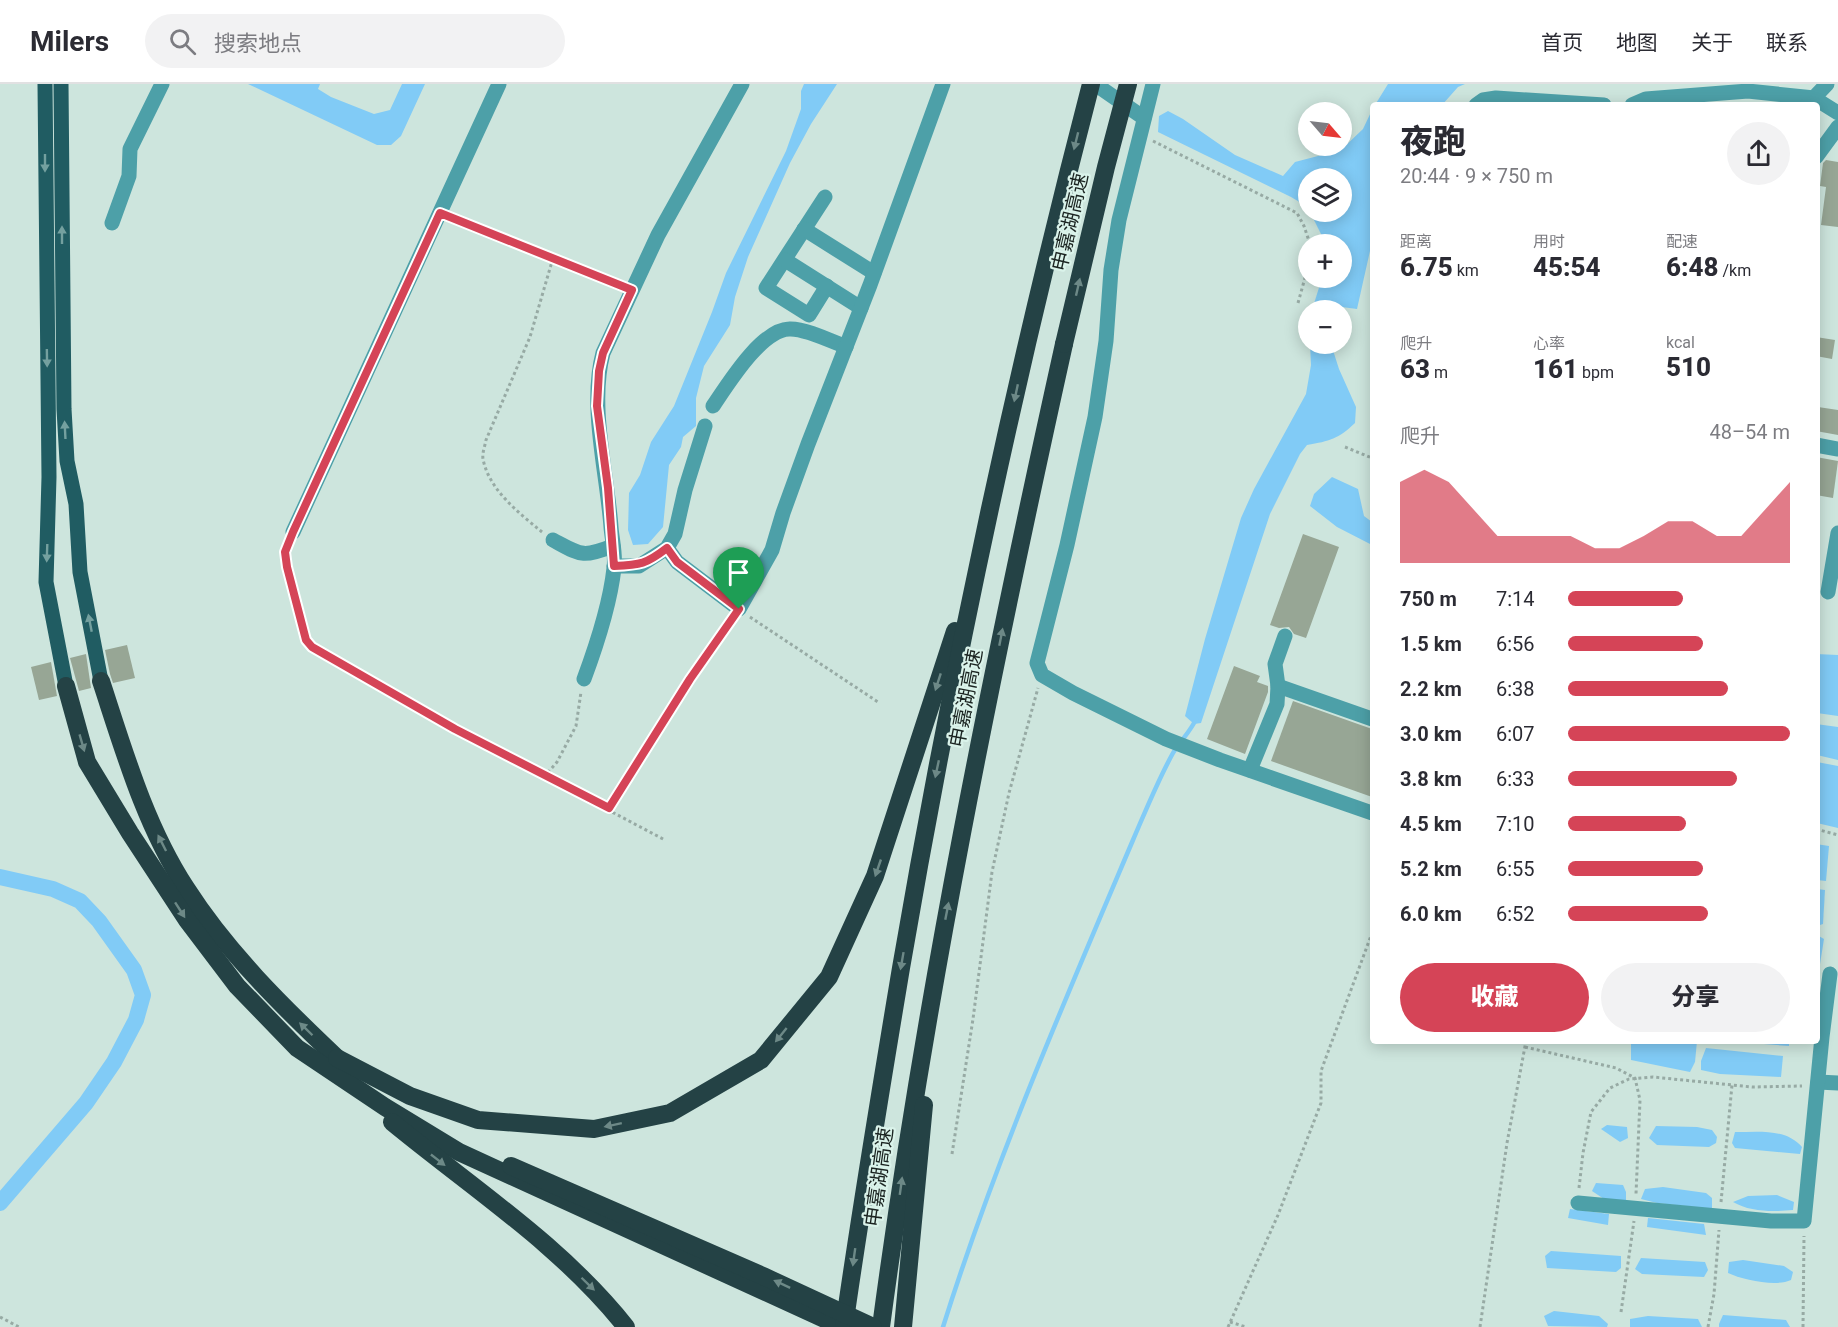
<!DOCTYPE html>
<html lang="zh">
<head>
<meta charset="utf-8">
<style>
	:root { --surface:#fff; --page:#f2f2f3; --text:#2b2b33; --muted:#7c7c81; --line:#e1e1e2; --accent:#d54457 }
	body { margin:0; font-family:Roboto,"Noto Sans SC",sans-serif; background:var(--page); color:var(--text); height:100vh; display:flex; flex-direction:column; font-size:22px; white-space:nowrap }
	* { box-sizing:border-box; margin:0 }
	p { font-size:20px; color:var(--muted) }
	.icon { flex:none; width:33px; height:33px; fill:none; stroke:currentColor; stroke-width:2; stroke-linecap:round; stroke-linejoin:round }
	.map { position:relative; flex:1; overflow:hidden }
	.details { position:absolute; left:1370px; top:18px; width:450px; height:942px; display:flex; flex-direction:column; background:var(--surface); border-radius:6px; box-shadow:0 3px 15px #0003 }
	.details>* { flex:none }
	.needle { width:39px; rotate:118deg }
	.buttons { position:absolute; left:1298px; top:18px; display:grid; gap:12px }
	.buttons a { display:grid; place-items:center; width:54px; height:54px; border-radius:50%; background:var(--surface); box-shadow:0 3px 15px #0003; font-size:30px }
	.pin { position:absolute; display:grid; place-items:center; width:51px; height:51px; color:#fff; margin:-62px -26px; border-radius:50% 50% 50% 0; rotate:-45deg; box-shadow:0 0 6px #0007 }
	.pin .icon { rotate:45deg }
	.round { display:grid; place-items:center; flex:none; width:63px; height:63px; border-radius:32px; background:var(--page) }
	.summary { display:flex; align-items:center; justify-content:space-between; height:102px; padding:0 30px }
	h1 { font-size:33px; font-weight:800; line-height:45px }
	.figures { display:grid; grid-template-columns:repeat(3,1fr); gap:9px; height:102px; padding:6px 30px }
	.figures div { display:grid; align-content:center }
	.figures b { font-size:26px; font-weight:800 }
	.figures small { font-size:16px; font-weight:400 }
	.figures p { font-size:16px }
	.chart { height:168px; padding:12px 30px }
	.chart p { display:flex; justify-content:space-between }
	.chart svg { width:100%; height:108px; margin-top:6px; fill:var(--accent); opacity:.7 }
	.button { display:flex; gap:12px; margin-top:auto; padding:12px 30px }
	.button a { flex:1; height:69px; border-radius:36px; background:var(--accent); color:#fff; font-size:24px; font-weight:800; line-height:69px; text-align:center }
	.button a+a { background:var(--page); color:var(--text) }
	ul { padding:0 30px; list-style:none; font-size:20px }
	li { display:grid; grid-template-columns:96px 72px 1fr; align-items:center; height:45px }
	li i { height:15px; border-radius:8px; background:var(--accent) }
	header { display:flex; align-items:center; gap:36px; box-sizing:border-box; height:84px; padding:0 30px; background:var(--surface); border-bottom:2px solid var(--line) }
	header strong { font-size:28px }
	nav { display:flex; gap:33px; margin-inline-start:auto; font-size:21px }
	.search { width:420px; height:54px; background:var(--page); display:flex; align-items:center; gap:15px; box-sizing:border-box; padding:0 21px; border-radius:33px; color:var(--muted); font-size:22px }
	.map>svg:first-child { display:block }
	.water { fill:#81cbf6 }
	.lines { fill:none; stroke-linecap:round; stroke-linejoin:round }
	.stream { stroke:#81cbf6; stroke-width:4.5 }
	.canal { stroke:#81cbf6; stroke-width:16 }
	.building { fill:#97a695 }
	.path { stroke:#97aaa4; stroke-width:3; stroke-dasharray:3 3; stroke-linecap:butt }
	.minor { stroke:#4da0a8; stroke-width:15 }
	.major { stroke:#205c62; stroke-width:15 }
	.highway { stroke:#244245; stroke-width:18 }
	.highway-bridge { stroke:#244245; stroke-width:18 }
	.oneway { fill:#6d8987 }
	.oneway2 { fill:#74a09f }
	.route-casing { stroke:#fff; stroke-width:12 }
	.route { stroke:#d54457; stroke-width:8 }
	.labels { text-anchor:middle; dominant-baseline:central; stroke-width:4.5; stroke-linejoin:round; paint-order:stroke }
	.street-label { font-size:20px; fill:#1b2421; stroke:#daf3ea }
</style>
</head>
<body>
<header>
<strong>Milers</strong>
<div class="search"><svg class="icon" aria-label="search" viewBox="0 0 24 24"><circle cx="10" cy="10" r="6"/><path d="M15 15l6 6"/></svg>搜索地点</div>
<nav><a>首页</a><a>地图</a><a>关于</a><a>联系</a></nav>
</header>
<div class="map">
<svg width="1838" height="1243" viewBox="0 0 1838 1243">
	<rect width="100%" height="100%" fill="#cde5dd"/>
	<g class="water">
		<polygon points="248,0 320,0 318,5 331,13 374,30 390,26 402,0 425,0 401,52 391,61 377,61"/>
		<polygon points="804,0 837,0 811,40 790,79 748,173 735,213 730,241 704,282 696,314 696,342 683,353 681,363 669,381 663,443 648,460 633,461 628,446 629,409 640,391 651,358 674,322 712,228 726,189 786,67 801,25 801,7"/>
		<polygon points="1388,0 1465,0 1458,3 1442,21 1375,21"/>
		<polygon points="1372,26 1372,158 1357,225 1334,222 1332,226 1312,226 1322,194 1341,194 1341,160 1326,160 1310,128 1341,128 1341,94 1308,94 1308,123 1291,113 1158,48 1159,32 1168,27 1183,35 1235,71 1283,92 1295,78 1341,66 1363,45"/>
		<path d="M 1310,260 L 1331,260 L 1339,285 L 1356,323 L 1355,339 C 1338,355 1330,357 1307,361 L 1300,370 L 1270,430 L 1201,639 L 1194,640 L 1185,632 L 1205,555 L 1241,434 L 1254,405 L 1306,310 L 1311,281 Z"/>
		<polygon points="1332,393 1358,405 1364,432 1372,438 1372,461 1337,443 1310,422 1314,410"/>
		<polygon points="1816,570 1838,571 1838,632 1817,629"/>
		<polygon points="1816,640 1838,643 1838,676 1817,671"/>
		<polygon points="1817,678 1838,682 1838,744 1817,739"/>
		<polygon points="1816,760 1829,762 1826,797 1817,796"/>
		<polygon points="1817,805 1825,806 1823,840 1817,842"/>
		<polygon points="1817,851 1824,855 1820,880 1817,888"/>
		<polygon points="1631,957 1697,957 1695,978 1690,988 1631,976"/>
		<polygon points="1725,957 1789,957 1789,962"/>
		<polygon points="1706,964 1783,972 1781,993 1720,990 1701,986 1701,977"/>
		<polygon points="1607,1041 1627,1043 1628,1054 1620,1058 1601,1045"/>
		<polygon points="1656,1042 1697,1043 1712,1046 1717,1053 1716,1059 1709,1063 1657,1061 1649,1054"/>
		<path d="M 1735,1048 C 1758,1048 1786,1044 1802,1063 L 1800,1070 L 1735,1064 L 1732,1059 Z"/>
		<polygon points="1596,1099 1623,1101 1626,1108 1626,1117 1604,1115 1592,1107"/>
		<polygon points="1663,1103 1706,1109 1712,1114 1712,1125 1657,1119 1641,1115 1645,1105"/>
		<path d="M 1777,1111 L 1794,1118 L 1793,1126 C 1773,1128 1750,1128 1733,1118 L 1748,1112 Z"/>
		<polygon points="1570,1125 1609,1130 1608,1141 1568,1134"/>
		<polygon points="1648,1134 1704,1140 1706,1151 1647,1143"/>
		<polygon points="1551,1167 1621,1172 1621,1184 1616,1188 1547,1184 1545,1172"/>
		<polygon points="1641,1174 1705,1178 1708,1186 1704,1193 1642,1190 1635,1185"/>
		<path d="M 1743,1176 L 1784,1182 L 1793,1188 L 1791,1196 C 1776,1203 1743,1196 1728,1189 L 1729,1178 Z"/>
		<polygon points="1554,1227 1599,1232 1608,1240 1607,1243 1548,1242 1544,1232"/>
		<polygon points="1723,1231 1786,1236 1790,1243 1719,1243 1719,1240"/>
		<polygon points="1648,1232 1698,1235 1702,1243 1630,1243 1630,1235"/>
	</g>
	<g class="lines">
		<path class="stream" d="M 943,1243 C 995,1077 1065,916 1133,756 C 1146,726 1158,696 1173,669 C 1180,657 1191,647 1196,635"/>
		<polyline class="canal" points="0,793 53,805 80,817 99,837 134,886 143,911 136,936 114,978 86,1019 0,1119"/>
	</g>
	<g class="building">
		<polygon points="1826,76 1838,78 1838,143 1821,141 1826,103 1820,102 1823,79"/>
		<polygon points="1816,253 1835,256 1832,275 1816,272"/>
		<polygon points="1818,323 1838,326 1838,351 1816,347"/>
		<polygon points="1816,373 1838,377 1833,414 1816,411"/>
		<polygon points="1303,450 1339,463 1306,554 1294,550 1289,543 1279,544 1270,541"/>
		<polygon points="127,561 135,594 113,599 110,590 105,566"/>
		<polygon points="86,570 91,604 79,607 70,574"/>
		<polygon points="51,578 57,612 39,616 31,583"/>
		<polygon points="1234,582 1260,592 1257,598 1268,602 1268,608 1245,670 1207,655"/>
		<polygon points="1293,617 1372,645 1372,713 1271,677"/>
	</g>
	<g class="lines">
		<g class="path">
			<polyline points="1153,57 1297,129 1304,142 1310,160"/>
			<polyline points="453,134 620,201"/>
			<polyline points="1298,219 1308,183"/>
			<polyline points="1345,363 1372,374"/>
			<path d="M 542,448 C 519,429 489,406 483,375 C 482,369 485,362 486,356 L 530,253 L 553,174"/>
			<path d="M 288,461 C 281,480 300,534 306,556 L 312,563 L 455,645 L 665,756"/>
			<polyline points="750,533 878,618"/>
			<polyline points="544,693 557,678 576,642 581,608"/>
			<polyline points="609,725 690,595 731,537"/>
			<polyline points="1816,745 1838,751"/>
			<polyline points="1525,963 1616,984 1635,994 1640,1016 1636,1110"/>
			<polyline points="952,1070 973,935 992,788 1009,709 1038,604"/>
			<polyline points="1579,1104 1583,1069 1591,1028 1610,1004 1629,995 1653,993 1752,1003 1802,1002"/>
			<polyline points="1721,1118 1732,1001"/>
			<polyline points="1621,1228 1634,1137"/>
			<polyline points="0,1233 19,1243"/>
			<polyline points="1230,1238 1246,1243"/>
			<polyline points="1228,1243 1278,1131 1321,1019 1321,987 1372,849"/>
			<polyline points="1480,1243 1507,1059 1526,957"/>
			<polyline points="1708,1243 1714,1210 1719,1146"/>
			<polyline points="1803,1243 1804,1152"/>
		</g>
		<g class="minor">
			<polyline points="1095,0 1144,34"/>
			<polyline points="1153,0 1119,136 1111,186 1106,257 1095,333 1067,461 1037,579 1042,591 1073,609 1166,655 1220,676 1372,729"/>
			<polyline points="1476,21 1483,16 1496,14 1604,21"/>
			<polyline points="1632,21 1646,15 1748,7 1814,14 1838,29"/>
			<polyline points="1807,21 1827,0"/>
			<polyline points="1816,73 1838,43"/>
			<polyline points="825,113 766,204 809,231 827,202"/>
			<polyline points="112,139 129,92 130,65 162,0"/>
			<polyline points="804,145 874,189"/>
			<polyline points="785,176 861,224"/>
			<path d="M 713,322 C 728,300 761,246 789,245 C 805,244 831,257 846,263"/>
			<polyline points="1816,361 1838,365"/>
			<polyline points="293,448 499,0"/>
			<path d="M 553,456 C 581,471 582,474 613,462"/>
			<polyline points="667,464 677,478 739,525 772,466 783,429 808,360 870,201 943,0"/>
			<polyline points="614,482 639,482 667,464 675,450 685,406 705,342"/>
			<polyline points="1828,508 1838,449"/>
			<path d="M 584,595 C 597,560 610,521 614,484 C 616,471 612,456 611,443 C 607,388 589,322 603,269 L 658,151 L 742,0"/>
			<polyline points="1278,602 1372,635"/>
			<polyline points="1250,686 1277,620 1278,602 1275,580 1285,552"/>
			<polyline points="1818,998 1838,999"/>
			<polyline points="1578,1119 1771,1137 1804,1137 1822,953 1830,890"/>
		</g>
		<g class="major">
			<polyline points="45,0 49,393 46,498 66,602"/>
			<polyline points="61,0 64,325 67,377 76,420 80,488 101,597"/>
		</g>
		<g class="highway">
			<path d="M 101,597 C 124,667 145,741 186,804 C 227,868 282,922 337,974 L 346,981"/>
			<polyline points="66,602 87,678 130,749 187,836 237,902 297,964 385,1023 459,1068 842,1243"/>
			<polyline points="337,974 410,1012 478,1036 594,1045 670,1029 761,976 829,893 875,792 955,547"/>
			<path d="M 392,1038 C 472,1104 561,1161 626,1243"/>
			<path d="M 844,1243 C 861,1123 881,1004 901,884 C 952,587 1015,292 1091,0"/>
			<path d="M 881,1243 C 925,912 992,585 1064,260"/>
			<polyline points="903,1243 924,1021"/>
		</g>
		<g class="highway-bridge">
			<polyline points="1064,260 1106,83 1128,0"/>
			<polyline points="511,1082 763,1192 873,1243"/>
		</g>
	</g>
	<defs><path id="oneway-solid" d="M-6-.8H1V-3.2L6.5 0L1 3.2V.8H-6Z" transform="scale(1.5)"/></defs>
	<g class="oneway">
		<use href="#oneway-solid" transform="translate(1076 57) rotate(104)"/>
		<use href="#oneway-solid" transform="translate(1078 203) rotate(-77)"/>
		<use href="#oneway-solid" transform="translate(1016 309) rotate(102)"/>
		<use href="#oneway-solid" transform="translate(1001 553) rotate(-79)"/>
		<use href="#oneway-solid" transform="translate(938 598) rotate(108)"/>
		<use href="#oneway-solid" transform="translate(82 659) rotate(74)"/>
		<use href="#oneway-solid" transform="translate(937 685) rotate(102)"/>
		<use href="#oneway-solid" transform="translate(162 759) rotate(-117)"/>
		<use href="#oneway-solid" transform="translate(878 784) rotate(109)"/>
		<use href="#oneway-solid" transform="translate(180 826) rotate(57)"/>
		<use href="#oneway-solid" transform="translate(947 827) rotate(-79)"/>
		<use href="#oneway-solid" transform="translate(902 877) rotate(100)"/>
		<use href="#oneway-solid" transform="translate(306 945) rotate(-136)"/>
		<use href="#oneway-solid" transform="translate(781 951) rotate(129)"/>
		<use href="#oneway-solid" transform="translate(613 1041) rotate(168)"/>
		<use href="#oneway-solid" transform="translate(438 1076) rotate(38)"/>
		<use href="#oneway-solid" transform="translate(901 1102) rotate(-82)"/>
		<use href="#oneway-solid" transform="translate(854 1173) rotate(98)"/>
		<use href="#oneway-solid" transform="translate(588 1200) rotate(44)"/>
		<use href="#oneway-solid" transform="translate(782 1200) rotate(-155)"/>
	</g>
	<g class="oneway2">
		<use href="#oneway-solid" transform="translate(45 79) rotate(90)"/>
		<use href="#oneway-solid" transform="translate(62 151) rotate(-90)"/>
		<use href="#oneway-solid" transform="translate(47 274) rotate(89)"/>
		<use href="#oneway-solid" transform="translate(65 346) rotate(-93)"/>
		<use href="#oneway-solid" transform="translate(47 469) rotate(92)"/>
		<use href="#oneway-solid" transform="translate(90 539) rotate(-101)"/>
	</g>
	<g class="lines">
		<g class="route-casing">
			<path id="route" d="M 440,129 L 632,206 L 603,269 L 599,287 L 597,322 L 608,404 L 614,482 C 641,481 646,480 667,464 L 677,478 L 739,525 L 690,595 L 609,724 L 455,645 L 312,563 L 306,556 L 287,483 L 285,468 L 293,448 Z"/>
		</g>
		<use href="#route" class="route"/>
	</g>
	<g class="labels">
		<g class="street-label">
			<text transform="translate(1070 138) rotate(-77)">申嘉湖高速</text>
			<text transform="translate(966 614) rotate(-79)">申嘉湖高速</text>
			<text transform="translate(879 1093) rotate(-82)">申嘉湖高速</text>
		</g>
	</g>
</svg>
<div class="buttons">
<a><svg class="needle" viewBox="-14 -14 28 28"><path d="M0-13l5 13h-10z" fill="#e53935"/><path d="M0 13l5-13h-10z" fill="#7c7c81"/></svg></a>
<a><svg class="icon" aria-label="layers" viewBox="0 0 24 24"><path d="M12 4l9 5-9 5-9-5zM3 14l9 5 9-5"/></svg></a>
<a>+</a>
<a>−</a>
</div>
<div class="pin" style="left:739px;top:525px;background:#1e9e55"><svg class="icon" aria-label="arrive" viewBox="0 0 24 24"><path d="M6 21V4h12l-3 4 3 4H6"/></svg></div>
<section class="details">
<div class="summary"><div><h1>夜跑</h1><p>20:44 · 9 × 750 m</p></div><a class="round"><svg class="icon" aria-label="share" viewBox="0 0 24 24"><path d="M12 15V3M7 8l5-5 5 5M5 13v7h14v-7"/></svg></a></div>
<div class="figures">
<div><p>距离</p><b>6.75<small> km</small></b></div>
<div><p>用时</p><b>45:54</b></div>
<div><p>配速</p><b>6:48<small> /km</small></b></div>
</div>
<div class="figures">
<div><p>爬升</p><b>63<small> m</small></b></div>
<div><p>心率</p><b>161<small> bpm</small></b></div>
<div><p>kcal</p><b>510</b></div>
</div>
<div class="chart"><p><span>爬升</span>48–54 m</p>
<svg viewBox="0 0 160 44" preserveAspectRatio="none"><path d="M0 44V11L10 6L20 11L30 22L40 33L50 33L60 33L70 33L80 38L90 38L100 33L110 27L120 27L130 33L140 33L150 22L160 11V44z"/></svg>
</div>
<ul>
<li><b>750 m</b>7:14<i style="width:52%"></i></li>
<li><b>1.5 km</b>6:56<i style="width:61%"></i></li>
<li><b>2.2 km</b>6:38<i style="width:72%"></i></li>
<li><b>3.0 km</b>6:07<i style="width:100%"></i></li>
<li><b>3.8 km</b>6:33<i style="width:76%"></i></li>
<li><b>4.5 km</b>7:10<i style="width:53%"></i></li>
<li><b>5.2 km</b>6:55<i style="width:61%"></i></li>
<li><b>6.0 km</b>6:52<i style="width:63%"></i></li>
</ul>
<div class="button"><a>收藏</a><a>分享</a></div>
</section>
</div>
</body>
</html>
